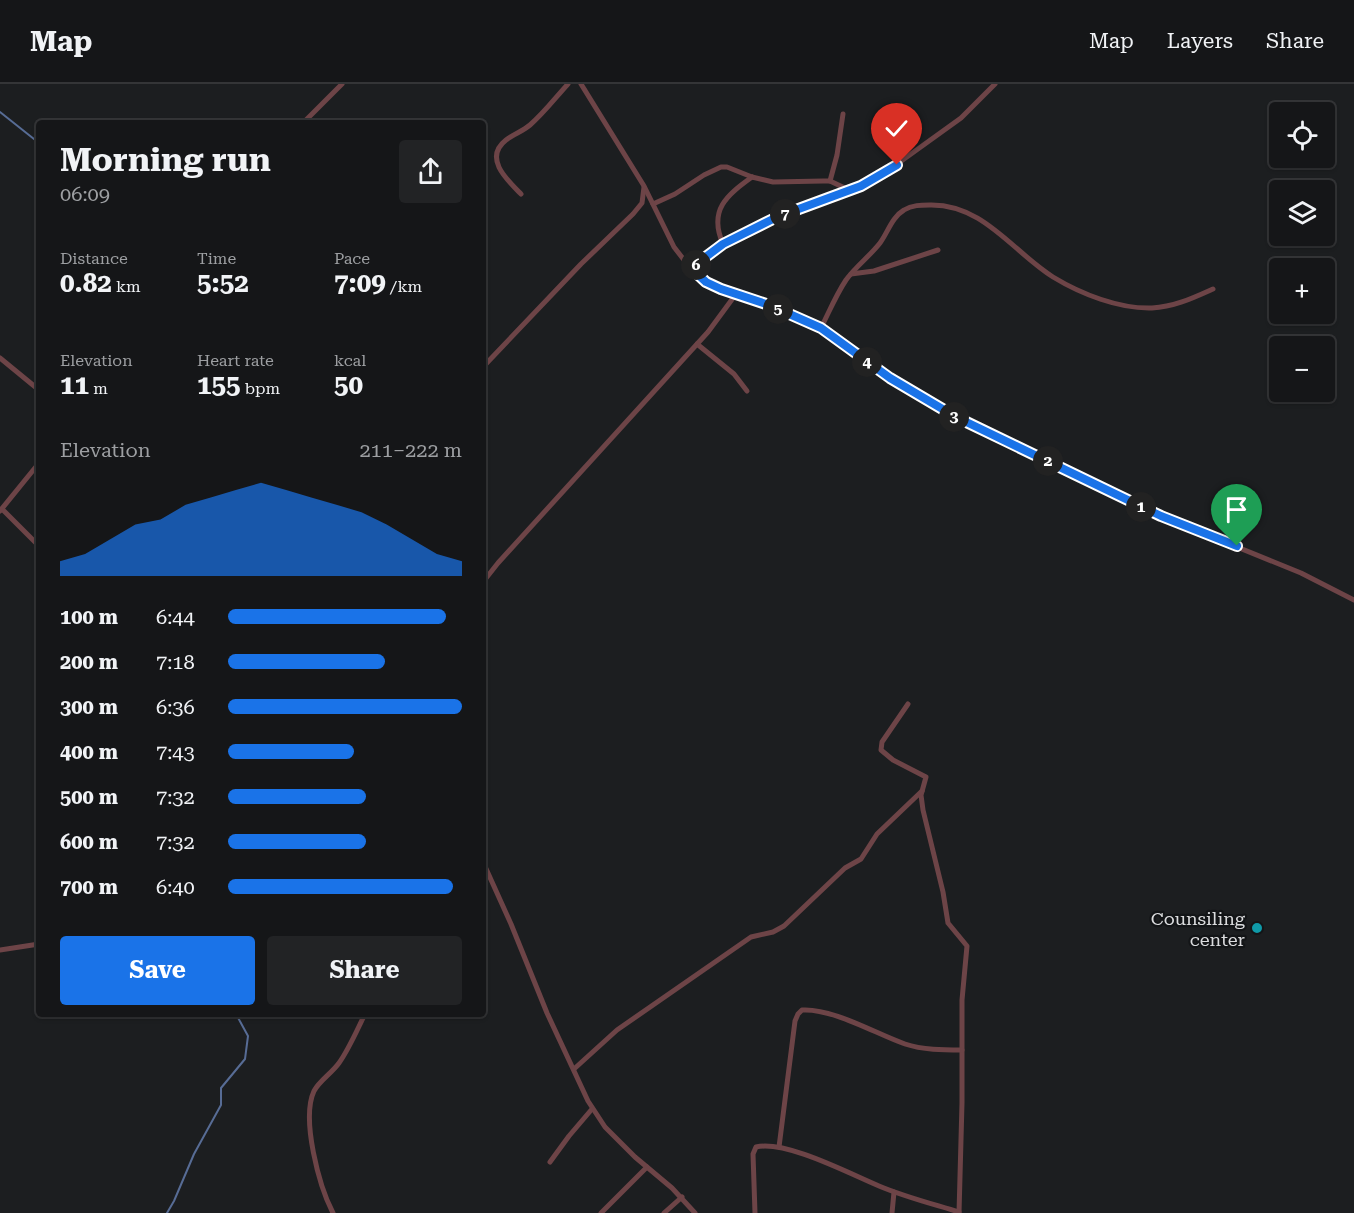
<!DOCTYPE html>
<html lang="en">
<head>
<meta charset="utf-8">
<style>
	:root { --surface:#151618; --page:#222325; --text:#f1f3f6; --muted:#9d9fa2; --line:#343537; --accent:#1a73e8 }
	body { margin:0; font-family:"Roboto Serif",serif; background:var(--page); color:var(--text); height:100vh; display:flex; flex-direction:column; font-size:22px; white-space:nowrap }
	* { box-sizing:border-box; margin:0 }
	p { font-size:20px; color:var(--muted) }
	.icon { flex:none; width:33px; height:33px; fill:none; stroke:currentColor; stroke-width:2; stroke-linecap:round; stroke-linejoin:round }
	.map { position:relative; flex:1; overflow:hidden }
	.side { position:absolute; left:36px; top:36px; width:450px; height:897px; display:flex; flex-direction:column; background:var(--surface); border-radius:6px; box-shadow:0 2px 4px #0004,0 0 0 2px var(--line) }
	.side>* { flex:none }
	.fabs { position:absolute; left:1269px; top:18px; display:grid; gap:12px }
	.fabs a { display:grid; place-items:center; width:66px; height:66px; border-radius:6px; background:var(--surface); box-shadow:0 2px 4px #0004,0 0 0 2px var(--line); font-size:30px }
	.pin { position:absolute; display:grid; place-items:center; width:51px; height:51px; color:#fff; margin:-62px -26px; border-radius:50% 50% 50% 0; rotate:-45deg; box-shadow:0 0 6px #0007 }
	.pin .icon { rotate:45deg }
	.km { position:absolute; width:30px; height:30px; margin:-15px; border-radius:50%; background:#222; color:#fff; font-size:16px; line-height:30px; text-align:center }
	.round { display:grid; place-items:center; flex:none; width:63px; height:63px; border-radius:6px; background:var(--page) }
	.summary { display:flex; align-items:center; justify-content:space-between; height:102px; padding:0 24px }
	h1 { font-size:33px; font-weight:700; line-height:45px }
	.figures { display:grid; grid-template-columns:repeat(3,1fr); gap:9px; height:102px; padding:6px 24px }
	.figures div { display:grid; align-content:center }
	.figures b { font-size:26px; font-weight:700 }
	.figures small { font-size:16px; font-weight:400 }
	.figures p { font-size:16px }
	.chart { height:168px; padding:12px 24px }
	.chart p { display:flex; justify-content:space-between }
	.chart svg { width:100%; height:108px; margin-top:6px; fill:var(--accent); opacity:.7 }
	.primary-button { display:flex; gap:12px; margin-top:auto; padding:12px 24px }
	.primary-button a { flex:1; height:69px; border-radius:6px; background:var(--accent); color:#fff; font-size:24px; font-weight:700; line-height:69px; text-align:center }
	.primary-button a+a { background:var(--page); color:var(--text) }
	ul { padding:0 24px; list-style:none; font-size:20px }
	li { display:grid; grid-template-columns:96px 72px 1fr; align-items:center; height:45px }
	li i { height:15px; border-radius:8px; background:var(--accent) }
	header { display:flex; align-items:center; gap:36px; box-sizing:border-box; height:84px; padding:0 30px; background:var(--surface); border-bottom:2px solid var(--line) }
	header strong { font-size:28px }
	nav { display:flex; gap:33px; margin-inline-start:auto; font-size:21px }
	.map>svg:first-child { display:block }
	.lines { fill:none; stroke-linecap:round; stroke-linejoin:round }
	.stream { stroke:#576c95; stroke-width:2 }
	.street { stroke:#6d4447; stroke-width:5 }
	.route-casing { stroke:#fff; stroke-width:12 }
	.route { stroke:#1a73e8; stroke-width:8 }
	.culture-dot { fill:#0f9aa8; stroke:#131517; stroke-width:2 }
	.labels { text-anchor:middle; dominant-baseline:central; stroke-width:4.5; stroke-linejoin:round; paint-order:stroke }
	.poi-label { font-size:18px; fill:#dbdcde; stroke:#131517; text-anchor:end }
</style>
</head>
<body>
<header>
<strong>Map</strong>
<nav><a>Map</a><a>Layers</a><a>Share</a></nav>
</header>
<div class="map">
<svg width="1354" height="1129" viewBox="0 0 1354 1129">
	<rect width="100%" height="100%" fill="#1c1e20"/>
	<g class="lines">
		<g class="stream">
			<polyline points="0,28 39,59"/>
			<polyline points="167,1129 174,1117 194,1070 221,1021 221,1004 245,975 248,952 236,930"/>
		</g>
		<g class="street">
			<polyline points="581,0 644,102 674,163 691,185 706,198 721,205 769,221 808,237 915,310 983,347 1161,432 1301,489 1354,516"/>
			<polyline points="303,39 342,0"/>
			<polyline points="830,97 837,71 843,30"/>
			<path d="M 521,110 C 507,96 483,74 506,56 C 514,50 523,47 530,41 C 544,29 556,13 568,0"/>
			<polyline points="653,120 675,110 704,91 721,83 727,83 752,93 773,98 823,97 830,97 849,106"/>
			<path d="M 723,160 C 708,126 727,111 752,93"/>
			<polyline points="691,185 723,160 777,133 861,102 879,93 961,34 995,0"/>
			<polyline points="851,190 874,187 938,166"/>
			<path d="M 821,244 C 829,228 836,211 846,196 C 856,182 870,172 880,159 C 888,148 892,133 904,126 C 912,121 921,121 930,121 C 983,120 1012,167 1053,193 C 1081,210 1119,225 1152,224 C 1174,223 1193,214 1213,205"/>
			<polyline points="697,260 734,290 747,307"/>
			<polyline points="0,274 39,306"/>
			<polyline points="483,283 581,180 633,130 642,119 644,103"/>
			<polyline points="2,425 39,462"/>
			<polyline points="0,427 39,379"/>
			<polyline points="483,498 498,479 708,248 736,210"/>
			<polyline points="908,620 882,658 881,666 893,676 926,693 921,711 923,726 943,808 948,839 967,862 962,916 962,1019 959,1129"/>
			<polyline points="483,778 511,840 547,929 588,1017 605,1043 635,1073 672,1104 695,1129"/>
			<polyline points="0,866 39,860"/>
			<polyline points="574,985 617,946 751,853 773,848 784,842 845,784 861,775 877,750 922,707"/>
			<path d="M 779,1063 L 795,937 L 798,930 L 802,926 C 833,924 876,950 905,960 C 923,966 943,966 962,966"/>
			<polyline points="550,1078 569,1052 592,1025"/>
			<path d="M 333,1129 C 319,1102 301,1035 314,1007 C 320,996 331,990 339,979 C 349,965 357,946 365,930"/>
			<polyline points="601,1129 647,1083"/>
			<polyline points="664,1129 682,1113"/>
			<path d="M 755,1129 L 753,1070 L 756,1063 C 786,1056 850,1090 879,1102 C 905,1113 933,1120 959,1128"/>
			<polyline points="892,1129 894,1108"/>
		</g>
	</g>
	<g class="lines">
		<g class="route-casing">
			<polyline id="route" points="897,81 861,102 777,133 723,160 691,184 706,198 721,205 769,221 821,244 890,294 956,333 1161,432 1237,462"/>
		</g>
		<use href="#route" class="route"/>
	</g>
	<circle class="culture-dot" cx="1257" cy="844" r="6"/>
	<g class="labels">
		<g class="poi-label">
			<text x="1245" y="834">Counsiling<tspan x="1245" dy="21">center</tspan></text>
		</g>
	</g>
</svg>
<div class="fabs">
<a><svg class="icon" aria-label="locate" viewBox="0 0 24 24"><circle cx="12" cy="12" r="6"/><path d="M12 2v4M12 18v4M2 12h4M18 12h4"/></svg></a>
<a><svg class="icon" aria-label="layers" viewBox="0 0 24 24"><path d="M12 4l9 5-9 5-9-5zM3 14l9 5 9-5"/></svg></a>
<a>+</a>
<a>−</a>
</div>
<div class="pin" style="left:1237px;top:462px;background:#1e9e55"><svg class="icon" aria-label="arrive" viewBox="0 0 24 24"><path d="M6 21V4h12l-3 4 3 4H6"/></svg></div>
<div class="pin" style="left:897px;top:81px;background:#d93025"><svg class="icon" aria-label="check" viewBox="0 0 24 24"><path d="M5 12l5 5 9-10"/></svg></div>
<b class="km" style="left:1141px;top:423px">1</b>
<b class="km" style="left:1048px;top:377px">2</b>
<b class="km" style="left:954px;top:333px">3</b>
<b class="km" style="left:867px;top:278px">4</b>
<b class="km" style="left:778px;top:225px">5</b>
<b class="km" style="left:696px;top:181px">6</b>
<b class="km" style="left:785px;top:130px">7</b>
<section class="side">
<div class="summary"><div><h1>Morning run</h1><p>06:09</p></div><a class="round"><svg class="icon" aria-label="share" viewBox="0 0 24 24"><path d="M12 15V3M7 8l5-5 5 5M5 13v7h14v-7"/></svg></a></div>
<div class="figures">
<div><p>Distance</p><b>0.82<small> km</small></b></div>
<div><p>Time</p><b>5:52</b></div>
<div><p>Pace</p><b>7:09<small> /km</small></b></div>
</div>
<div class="figures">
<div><p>Elevation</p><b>11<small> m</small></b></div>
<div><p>Heart rate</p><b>155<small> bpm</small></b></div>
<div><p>kcal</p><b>50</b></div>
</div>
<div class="chart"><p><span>Elevation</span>211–222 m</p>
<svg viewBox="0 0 160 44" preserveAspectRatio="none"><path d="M0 44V38L10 35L20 29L30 23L40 21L50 15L60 12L70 9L80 6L90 9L100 12L110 15L120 18L130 23L140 29L150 35L160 38V44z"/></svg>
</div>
<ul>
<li><b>100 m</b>6:44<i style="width:93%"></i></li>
<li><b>200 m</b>7:18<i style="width:67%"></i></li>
<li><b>300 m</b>6:36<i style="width:100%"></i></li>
<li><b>400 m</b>7:43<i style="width:54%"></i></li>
<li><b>500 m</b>7:32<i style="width:59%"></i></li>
<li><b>600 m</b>7:32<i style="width:59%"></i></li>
<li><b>700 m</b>6:40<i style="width:96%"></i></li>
</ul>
<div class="primary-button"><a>Save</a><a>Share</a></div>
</section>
</div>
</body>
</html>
